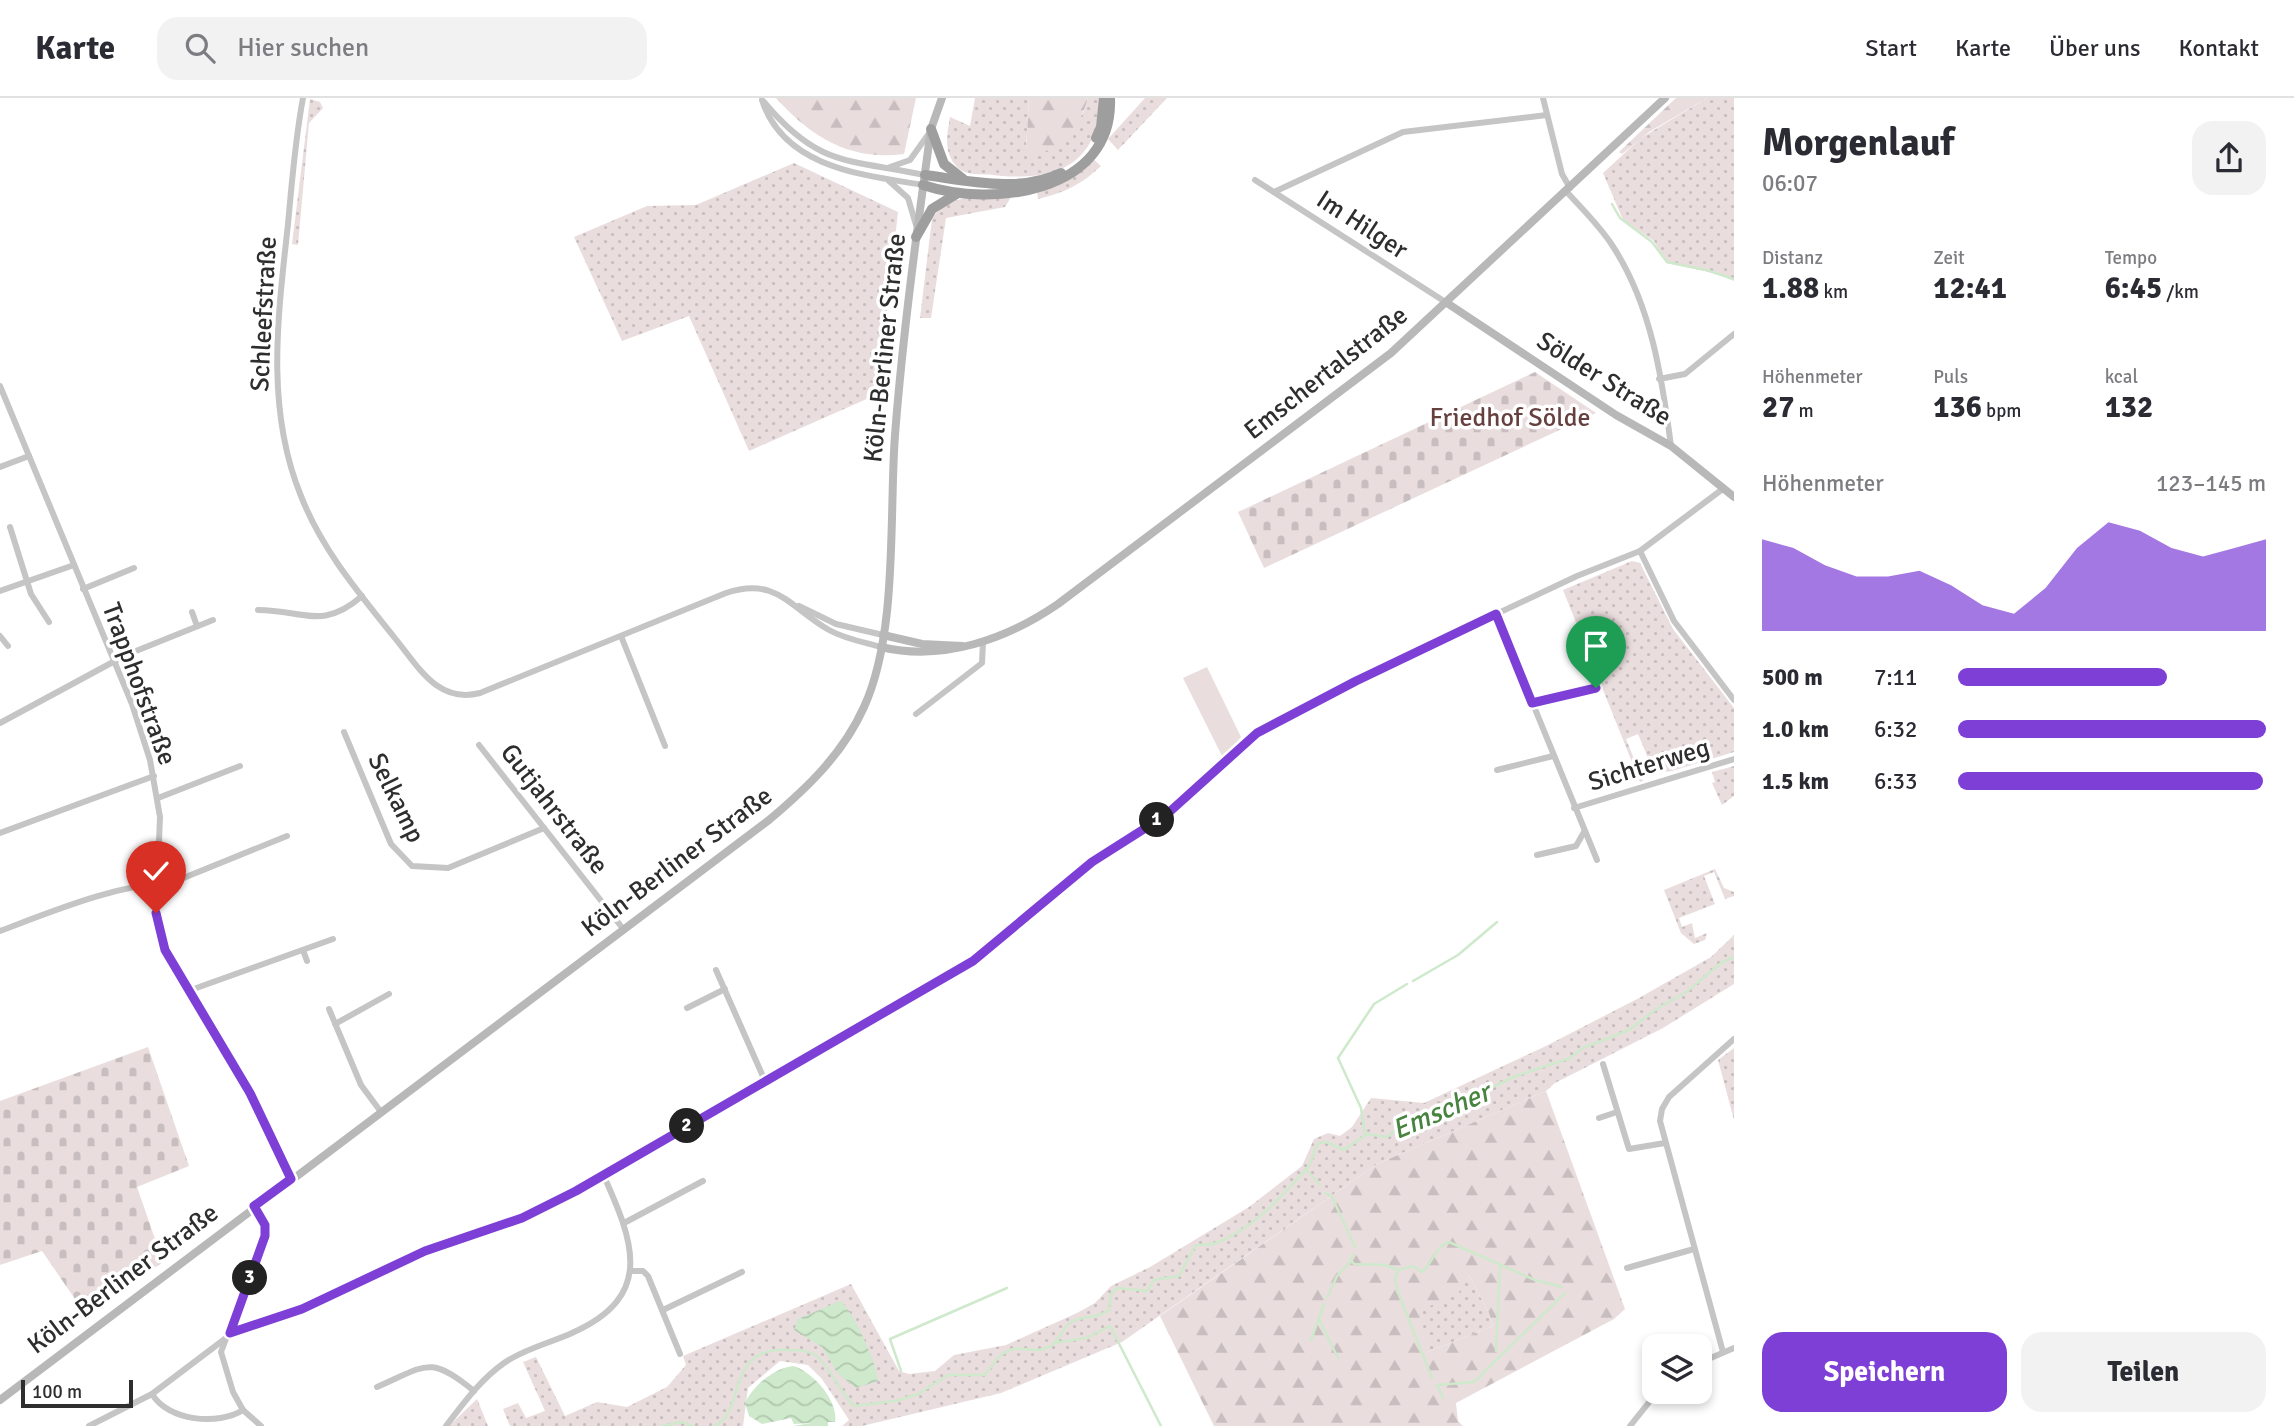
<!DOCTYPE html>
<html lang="de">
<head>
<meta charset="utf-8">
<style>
	:root { --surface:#fff; --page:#f2f2f3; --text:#2b2b33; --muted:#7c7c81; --line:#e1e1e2; --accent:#7e3fd7 }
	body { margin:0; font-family:Signika,sans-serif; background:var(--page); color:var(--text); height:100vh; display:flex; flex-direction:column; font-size:26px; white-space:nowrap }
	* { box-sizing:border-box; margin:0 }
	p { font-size:23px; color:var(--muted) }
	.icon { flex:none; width:38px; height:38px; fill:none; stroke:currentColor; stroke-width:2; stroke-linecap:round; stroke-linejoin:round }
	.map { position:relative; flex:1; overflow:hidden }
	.side { display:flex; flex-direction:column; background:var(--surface); width:560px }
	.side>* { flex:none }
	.controls { position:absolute; left:1642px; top:1236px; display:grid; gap:14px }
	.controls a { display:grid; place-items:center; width:70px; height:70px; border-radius:14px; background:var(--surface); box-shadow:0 4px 10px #0003; font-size:35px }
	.scale { position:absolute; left:21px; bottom:18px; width:112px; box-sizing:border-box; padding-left:7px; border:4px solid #2e2e2e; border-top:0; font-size:19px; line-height:24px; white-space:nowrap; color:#2e2e2e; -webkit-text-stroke:5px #fff; paint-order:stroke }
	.pin { position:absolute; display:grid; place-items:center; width:60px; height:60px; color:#fff; margin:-72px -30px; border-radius:50% 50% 50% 0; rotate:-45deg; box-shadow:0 0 7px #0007 }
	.pin .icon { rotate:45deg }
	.km { position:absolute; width:35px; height:35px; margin:-18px; border-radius:50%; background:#222; color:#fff; font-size:19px; line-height:35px; text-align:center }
	.round { display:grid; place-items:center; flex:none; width:74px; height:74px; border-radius:21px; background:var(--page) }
	.headline { display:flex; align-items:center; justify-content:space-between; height:119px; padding:0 28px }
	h1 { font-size:38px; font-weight:700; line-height:52px }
	.metrics { display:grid; grid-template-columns:repeat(3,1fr); gap:10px; height:119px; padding:7px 28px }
	.metrics div { display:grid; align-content:center }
	.metrics b { font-size:30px; font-weight:700 }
	.metrics small { font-size:19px; font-weight:400 }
	.metrics p { font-size:19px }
	.chart { height:196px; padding:14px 28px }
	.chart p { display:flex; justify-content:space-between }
	.chart svg { width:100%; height:126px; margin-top:7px; fill:var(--accent); opacity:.7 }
	.primary-button { display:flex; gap:14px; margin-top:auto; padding:14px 28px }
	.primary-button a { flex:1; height:80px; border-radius:21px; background:var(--accent); color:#fff; font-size:28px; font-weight:700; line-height:80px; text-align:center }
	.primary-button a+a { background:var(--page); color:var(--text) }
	ul { padding:0 28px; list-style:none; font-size:23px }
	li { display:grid; grid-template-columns:112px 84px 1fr; align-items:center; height:52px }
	li i { height:18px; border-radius:9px; background:var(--accent) }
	header { display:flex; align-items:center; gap:42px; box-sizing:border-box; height:98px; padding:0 35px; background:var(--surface); border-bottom:2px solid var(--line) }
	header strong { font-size:33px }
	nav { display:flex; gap:38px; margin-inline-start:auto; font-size:24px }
	.search { width:490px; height:63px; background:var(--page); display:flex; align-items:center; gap:18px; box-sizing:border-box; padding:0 24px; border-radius:21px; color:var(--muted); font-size:26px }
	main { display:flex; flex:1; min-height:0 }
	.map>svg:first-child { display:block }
	.grass { fill:url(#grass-dots) }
	.forest { fill:url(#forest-firs); fill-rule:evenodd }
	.cemetery { fill:url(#cemetery-stones) }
	.garden { fill:#eaddde }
	.water { fill:url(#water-waves) }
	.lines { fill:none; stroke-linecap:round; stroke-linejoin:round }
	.stream { stroke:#cee9cb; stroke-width:2.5 }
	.minor { stroke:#c5c5c5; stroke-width:6 }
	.secondary { stroke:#b8b8b8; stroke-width:8 }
	.trunk { stroke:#9e9e9e; stroke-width:10 }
	.route-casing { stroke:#fff; stroke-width:14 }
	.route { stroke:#7e3fd7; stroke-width:9 }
	.labels { text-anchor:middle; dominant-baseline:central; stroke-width:7; stroke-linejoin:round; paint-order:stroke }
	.street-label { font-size:26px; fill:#2e2e2e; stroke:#fff }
	.park-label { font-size:26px; fill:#66403f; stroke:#fff }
	.water-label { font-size:28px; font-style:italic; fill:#488340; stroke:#fff }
</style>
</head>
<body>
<header>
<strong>Karte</strong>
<div class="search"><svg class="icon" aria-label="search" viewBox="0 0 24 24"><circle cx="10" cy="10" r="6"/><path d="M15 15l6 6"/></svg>Hier suchen</div>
<nav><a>Start</a><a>Karte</a><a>Über uns</a><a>Kontakt</a></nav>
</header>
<main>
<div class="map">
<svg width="1734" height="1328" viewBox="0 0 1734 1328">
	<defs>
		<pattern id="grass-dots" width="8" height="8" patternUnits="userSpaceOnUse" patternTransform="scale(1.75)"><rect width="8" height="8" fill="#eaddde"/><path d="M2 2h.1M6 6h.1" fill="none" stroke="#c9bebf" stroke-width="1.8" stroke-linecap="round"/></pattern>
		<pattern id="forest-firs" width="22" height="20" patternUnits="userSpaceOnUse" patternTransform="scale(1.75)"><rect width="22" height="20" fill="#eaddde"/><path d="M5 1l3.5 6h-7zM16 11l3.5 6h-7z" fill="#c9bebf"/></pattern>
		<pattern id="cemetery-stones" width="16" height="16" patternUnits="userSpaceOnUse" patternTransform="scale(1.75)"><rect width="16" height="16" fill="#eaddde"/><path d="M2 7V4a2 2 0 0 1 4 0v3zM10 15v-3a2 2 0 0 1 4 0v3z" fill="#c9bebf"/></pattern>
		<pattern id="water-waves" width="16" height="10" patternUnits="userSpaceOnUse" patternTransform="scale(1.75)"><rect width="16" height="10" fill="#cee9cb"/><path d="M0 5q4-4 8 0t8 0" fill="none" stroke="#b1c8af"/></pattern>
	</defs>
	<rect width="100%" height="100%" fill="#fff"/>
	<g class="grass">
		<path d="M 975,0 L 1029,0 L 1026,51 L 1083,16 L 1088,0 L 1101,0 C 1098,69 1054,84 993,77 C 982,76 966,78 957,69 C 943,54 947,37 950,19 L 970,28 Z"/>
		<polygon points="1145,0 1167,0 1118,52 1108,41"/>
		<polygon points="1707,0 1734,0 1734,183 1714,175 1666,165 1654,143 1623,122 1603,75 1641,40"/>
		<polygon points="310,1 320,4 323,10 309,25 298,147 292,146"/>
		<path d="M 1092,60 L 1101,68 C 1082,86 1064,95 1038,101 L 1037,94 C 1060,87 1075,77 1092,60 Z"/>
		<polygon points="794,65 898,114 878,296 749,353 689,218 622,243 574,139 647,108 696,107"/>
		<path d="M 1011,99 L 1005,109 L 946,120 L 931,220 L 920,220 L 932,121 C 949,93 983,100 1011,99 Z"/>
		<polygon points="1632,463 1640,465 1673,531 1734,610 1734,654 1672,673 1647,676 1643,668 1650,665 1638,636 1626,641 1643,683 1640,684 1563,492"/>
		<polygon points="1734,668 1734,698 1722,707 1712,685 1715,684 1712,674"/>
		<polygon points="1715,771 1724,790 1734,794 1734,798 1725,801 1714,774 1704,778 1715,806 1679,820 1682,829 1692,825 1695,840 1707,835 1705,842 1694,846 1681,835 1664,792"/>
		<polygon points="1734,837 1734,886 1663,930 1555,985 1546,993 1377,1066 1122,1244 1001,1295 862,1328 842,1328 849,1322 822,1281 808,1267 780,1263 748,1290 743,1328 510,1328 503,1311 518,1305 526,1320 545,1313 523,1264 536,1259 565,1318 597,1304 627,1309 667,1289 686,1267 683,1258 851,1186 899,1273 909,1276 935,1273 954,1257 1006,1247 1077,1215 1095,1205 1111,1188 1150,1169 1249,1109 1302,1068 1314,1041 1328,1035 1340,1038 1352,1029 1371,1000 1424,1005 1546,948 1639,900 1711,859"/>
		<polygon points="1734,950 1734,1022 1718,962"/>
		<polygon points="1469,1177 1489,1215 1493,1228 1425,1255 1418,1213"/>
		<polygon points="477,1301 488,1328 450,1328 450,1327"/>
	</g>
	<g class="forest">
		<path d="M 776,0 L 916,0 L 904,56 C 849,63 811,39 776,0 Z"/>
		<path d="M 1029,0 L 1088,0 C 1079,30 1066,51 1033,56 L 1026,52 Z"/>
		<polygon points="1676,0 1707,0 1649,34 1622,56 1619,54"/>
		<path d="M 1546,993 L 1625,1211 L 1614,1221 L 1456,1305 L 1458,1323 L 1463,1328 L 1214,1328 L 1160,1218 L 1377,1066 ZM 1469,1177 L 1489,1215 L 1493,1228 L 1425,1255 L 1429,1247 L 1418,1213 L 1458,1196 Z"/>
	</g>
	<g class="cemetery">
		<polygon points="1535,274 1596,315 1264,470 1238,414"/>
		<polygon points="148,949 189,1068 137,1089 163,1164 86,1217 42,1153 0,1167 0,1003"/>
	</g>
	<polygon class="garden" points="1207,569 1241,639 1223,660 1183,580"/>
	<g class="water">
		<path d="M 840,1203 C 852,1209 878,1268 878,1283 L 856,1290 L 838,1276 L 822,1249 L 794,1232 L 798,1221 Z"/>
		<path d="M 793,1268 C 812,1273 839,1303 835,1324 L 828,1324 L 828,1328 L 793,1328 L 812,1325 L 794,1326 L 791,1320 L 762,1326 L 749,1318 L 745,1305 C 753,1288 774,1270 793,1268 Z"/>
	</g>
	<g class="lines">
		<g class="stream">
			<polyline points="1612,106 1620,120 1652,144 1667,164 1706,172 1734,181"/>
			<polyline points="1413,883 1458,857 1497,824"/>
			<polyline points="1365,1037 1361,1010 1338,960 1374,906 1407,886"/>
			<polyline points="1306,1071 1320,1087"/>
			<polyline points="1326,1095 1332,1099 1355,1149"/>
			<polyline points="1354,1156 1350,1161 1354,1166 1385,1167 1398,1172"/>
			<path d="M 1398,1172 L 1413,1168 L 1422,1174 C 1433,1164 1436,1148 1449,1144 L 1535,1182 L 1562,1189"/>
			<polyline points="1398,1172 1395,1180 1398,1194 1432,1280"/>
			<polyline points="1327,1200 1337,1178 1350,1164"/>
			<polyline points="1319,1221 1338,1260"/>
			<polyline points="1311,1242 1324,1206"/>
			<polyline points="1054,1245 1086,1240 1110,1228 1161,1328"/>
			<polyline points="1496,1253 1500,1167"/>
			<polyline points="901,1273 890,1241 1007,1190"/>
			<polyline points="1483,1275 1565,1195"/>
			<polyline points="1443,1300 1437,1287 1474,1284 1482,1277"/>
			<polyline points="662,1328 682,1324 693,1328"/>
			<path d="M 714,1328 C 747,1315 723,1248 789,1252 C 798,1252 807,1252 815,1257 C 829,1267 840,1294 854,1308 L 895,1303 L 918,1296 L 948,1277 L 984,1277 C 996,1267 993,1259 1010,1252 C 1024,1247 1036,1258 1052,1247 C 1061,1240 1063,1228 1073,1223 C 1086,1217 1097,1221 1109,1212 L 1111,1196 L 1117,1190 L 1147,1193 L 1154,1182 L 1179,1178 L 1195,1148 C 1202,1145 1209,1148 1216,1145 C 1255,1130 1282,1098 1308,1069 C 1314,1063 1312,1052 1319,1045 L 1326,1044 L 1344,1052 L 1367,1036 L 1387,1039 L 1402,1027 L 1431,1020 L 1445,1008 L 1467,1005 L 1480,995 L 1516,978 L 1570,960 L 1583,950 L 1629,932 L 1658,910 L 1685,895 L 1721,865 L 1734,859"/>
		</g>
		<g class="minor">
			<path d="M 303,0 C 295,42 292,84 288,126 C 278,218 265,310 301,398 C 322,452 359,495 394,539 C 418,568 437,606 480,595 L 726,495 C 777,478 790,510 829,532 C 845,541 863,544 881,549"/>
			<polyline points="1543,0 1562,76 1570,90"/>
			<path d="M 762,2 C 784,70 863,77 923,87"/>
			<path d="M 764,4 C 819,70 849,61 925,77"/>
			<polyline points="890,69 910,62 930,34"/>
			<polyline points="1255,82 1447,205"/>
			<polyline points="889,83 908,100 916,127"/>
			<path d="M 1566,93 C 1582,111 1599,127 1612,147 C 1651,206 1662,279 1671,348"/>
			<polyline points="1274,94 1403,34 1547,17"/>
			<polyline points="1659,281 1685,276 1734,236"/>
			<polyline points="0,288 132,606 150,662 160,719 156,817 165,852 250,995 291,1081"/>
			<polyline points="0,369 29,358"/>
			<polyline points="10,429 31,496 49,524"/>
			<polyline points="1640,453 1674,523 1734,602"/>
			<polyline points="83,491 134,470"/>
			<polyline points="0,493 74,467"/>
			<polyline points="799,508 836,526 883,537"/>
			<path d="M 258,512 C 303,512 322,533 362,498"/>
			<polyline points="192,514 197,528"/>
			<polyline points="1496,516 1597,762"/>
			<polyline points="0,538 8,548"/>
			<polyline points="621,538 665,648"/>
			<polyline points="1532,605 1598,590"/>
			<polyline points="916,616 982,565 983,544"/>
			<polyline points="0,625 126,557 213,522"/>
			<polyline points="344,634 391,746 412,768 448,770 544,730"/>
			<polyline points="479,647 624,832"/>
			<polyline points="1497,672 1553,658"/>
			<polyline points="158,700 240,668"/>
			<polyline points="1574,710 1734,661"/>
			<polyline points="0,735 154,678"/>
			<polyline points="1537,757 1576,748 1584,734"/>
			<path d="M 0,833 C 56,812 116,787 176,783 L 287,738"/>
			<polyline points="303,852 307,863"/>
			<polyline points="716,872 765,983"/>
			<polyline points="188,893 333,841"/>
			<polyline points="687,910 725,891"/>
			<polyline points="329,911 361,987 381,1014"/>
			<polyline points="335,926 389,896"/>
			<polyline points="1603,966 1629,1051 1665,1045"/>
			<polyline points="1599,1020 1617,1014"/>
			<polyline points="254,1108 265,1127 265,1138 221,1254 233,1294 243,1312 261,1328"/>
			<polyline points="624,1125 703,1083"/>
			<polyline points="1627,1170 1694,1151"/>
			<polyline points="632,1173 643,1173 648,1178 680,1256"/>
			<polyline points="663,1212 742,1174"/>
			<polyline points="1723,1254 1660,1023 1662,1011 1669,999 1734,941"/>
			<polyline points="1699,1265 1734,1250"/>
			<path d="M 377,1289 C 426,1268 429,1256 474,1293"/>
			<path d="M 152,1296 C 168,1323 218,1328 243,1312"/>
			<polyline points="89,1328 152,1296 238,1231 302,1211 425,1153 522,1120 567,1098 973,863 1092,763 1166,717 1257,635 1439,543 1577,478 1640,453 1724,390"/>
			<path d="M 446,1328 C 463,1306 480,1282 504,1265 C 524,1251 550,1245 572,1235 C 656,1198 633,1143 603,1076"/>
			<polyline points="1630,1328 1658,1293"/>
		</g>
		<g class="secondary">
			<polyline points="1447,205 1616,317 1671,348 1734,399"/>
			<polyline points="883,537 922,546 962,548"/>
			<path d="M 881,549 C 943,564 1007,541 1058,506 L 1391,255 L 1665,0"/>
			<path d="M 0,1302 L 769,722 C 807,690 843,656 864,609 C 898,535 889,418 895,337 C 903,234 917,132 931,31 L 942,0"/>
		</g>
		<g class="trunk">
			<polyline points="931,31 944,66 963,81"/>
			<polyline points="1096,40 1101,29 1104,0"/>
			<path d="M 925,77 C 969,83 1020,95 1061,75"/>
			<path d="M 923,87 C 992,110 1114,95 1110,0"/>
			<polyline points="916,139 932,111 958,95"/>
		</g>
	</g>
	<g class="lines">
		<g class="route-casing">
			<polyline id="route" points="156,815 165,852 250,995 291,1081 254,1108 265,1127 265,1138 230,1235 302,1211 425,1153 522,1120 576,1093 973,863 1092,764 1166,717 1257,635 1356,583 1496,516 1532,605 1596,590"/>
		</g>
		<use href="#route" class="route"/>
	</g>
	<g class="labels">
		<g class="street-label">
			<text transform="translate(1362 127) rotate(33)">Im Hilger</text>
			<text transform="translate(264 216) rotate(-87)">Schleefstraße</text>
			<text transform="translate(885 250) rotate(-84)">Köln-Berliner Straße</text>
			<text transform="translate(1326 275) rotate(-38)">Emschertalstraße</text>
			<text transform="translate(1604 281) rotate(32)">Sölder Straße</text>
			<text transform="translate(139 586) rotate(70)">Trapphofstraße</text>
			<text transform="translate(1649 667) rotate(-17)">Sichterweg</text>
			<text transform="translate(396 700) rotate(64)">Selkamp</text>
			<text transform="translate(554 711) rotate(52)">Gutjahrstraße</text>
			<text transform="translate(677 764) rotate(-37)">Köln-Berliner Straße</text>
			<text transform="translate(123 1181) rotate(-37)">Köln-Berliner Straße</text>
		</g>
		<g class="park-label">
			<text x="1510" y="320">Friedhof Sölde</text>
		</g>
		<g class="water-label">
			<text transform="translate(1441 1013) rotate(-23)">Emscher</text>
		</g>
	</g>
</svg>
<div class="controls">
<a><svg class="icon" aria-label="layers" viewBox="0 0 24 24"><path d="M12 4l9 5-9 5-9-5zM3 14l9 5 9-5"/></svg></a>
</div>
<div class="scale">100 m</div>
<div class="pin" style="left:1596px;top:590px;background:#1e9e55"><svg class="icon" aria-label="arrive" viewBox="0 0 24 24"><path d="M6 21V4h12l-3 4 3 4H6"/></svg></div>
<div class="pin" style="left:156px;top:815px;background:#d93025"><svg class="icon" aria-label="check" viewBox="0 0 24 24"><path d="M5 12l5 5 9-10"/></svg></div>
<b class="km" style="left:1157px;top:722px">1</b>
<b class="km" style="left:687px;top:1028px">2</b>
<b class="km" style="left:250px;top:1180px">3</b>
</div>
<section class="side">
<div class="headline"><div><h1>Morgenlauf</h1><p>06:07</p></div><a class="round"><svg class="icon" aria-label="share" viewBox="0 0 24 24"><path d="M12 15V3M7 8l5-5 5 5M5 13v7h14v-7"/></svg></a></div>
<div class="metrics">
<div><p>Distanz</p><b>1.88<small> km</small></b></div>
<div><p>Zeit</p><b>12:41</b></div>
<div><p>Tempo</p><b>6:45<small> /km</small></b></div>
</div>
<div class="metrics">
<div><p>Höhenmeter</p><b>27<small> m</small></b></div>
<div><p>Puls</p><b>136<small> bpm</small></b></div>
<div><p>kcal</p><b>132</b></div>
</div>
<div class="chart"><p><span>Höhenmeter</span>123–145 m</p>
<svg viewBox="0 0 160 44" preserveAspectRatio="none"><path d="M0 44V12L10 15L20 21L30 25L40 25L50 23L60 28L70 35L80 38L90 29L100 15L110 6L120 9L130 15L140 18L150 15L160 12V44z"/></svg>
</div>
<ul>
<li><b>500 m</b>7:11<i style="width:68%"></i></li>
<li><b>1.0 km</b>6:32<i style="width:100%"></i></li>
<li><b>1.5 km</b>6:33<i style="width:99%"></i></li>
</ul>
<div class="primary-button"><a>Speichern</a><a>Teilen</a></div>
</section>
</main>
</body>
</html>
